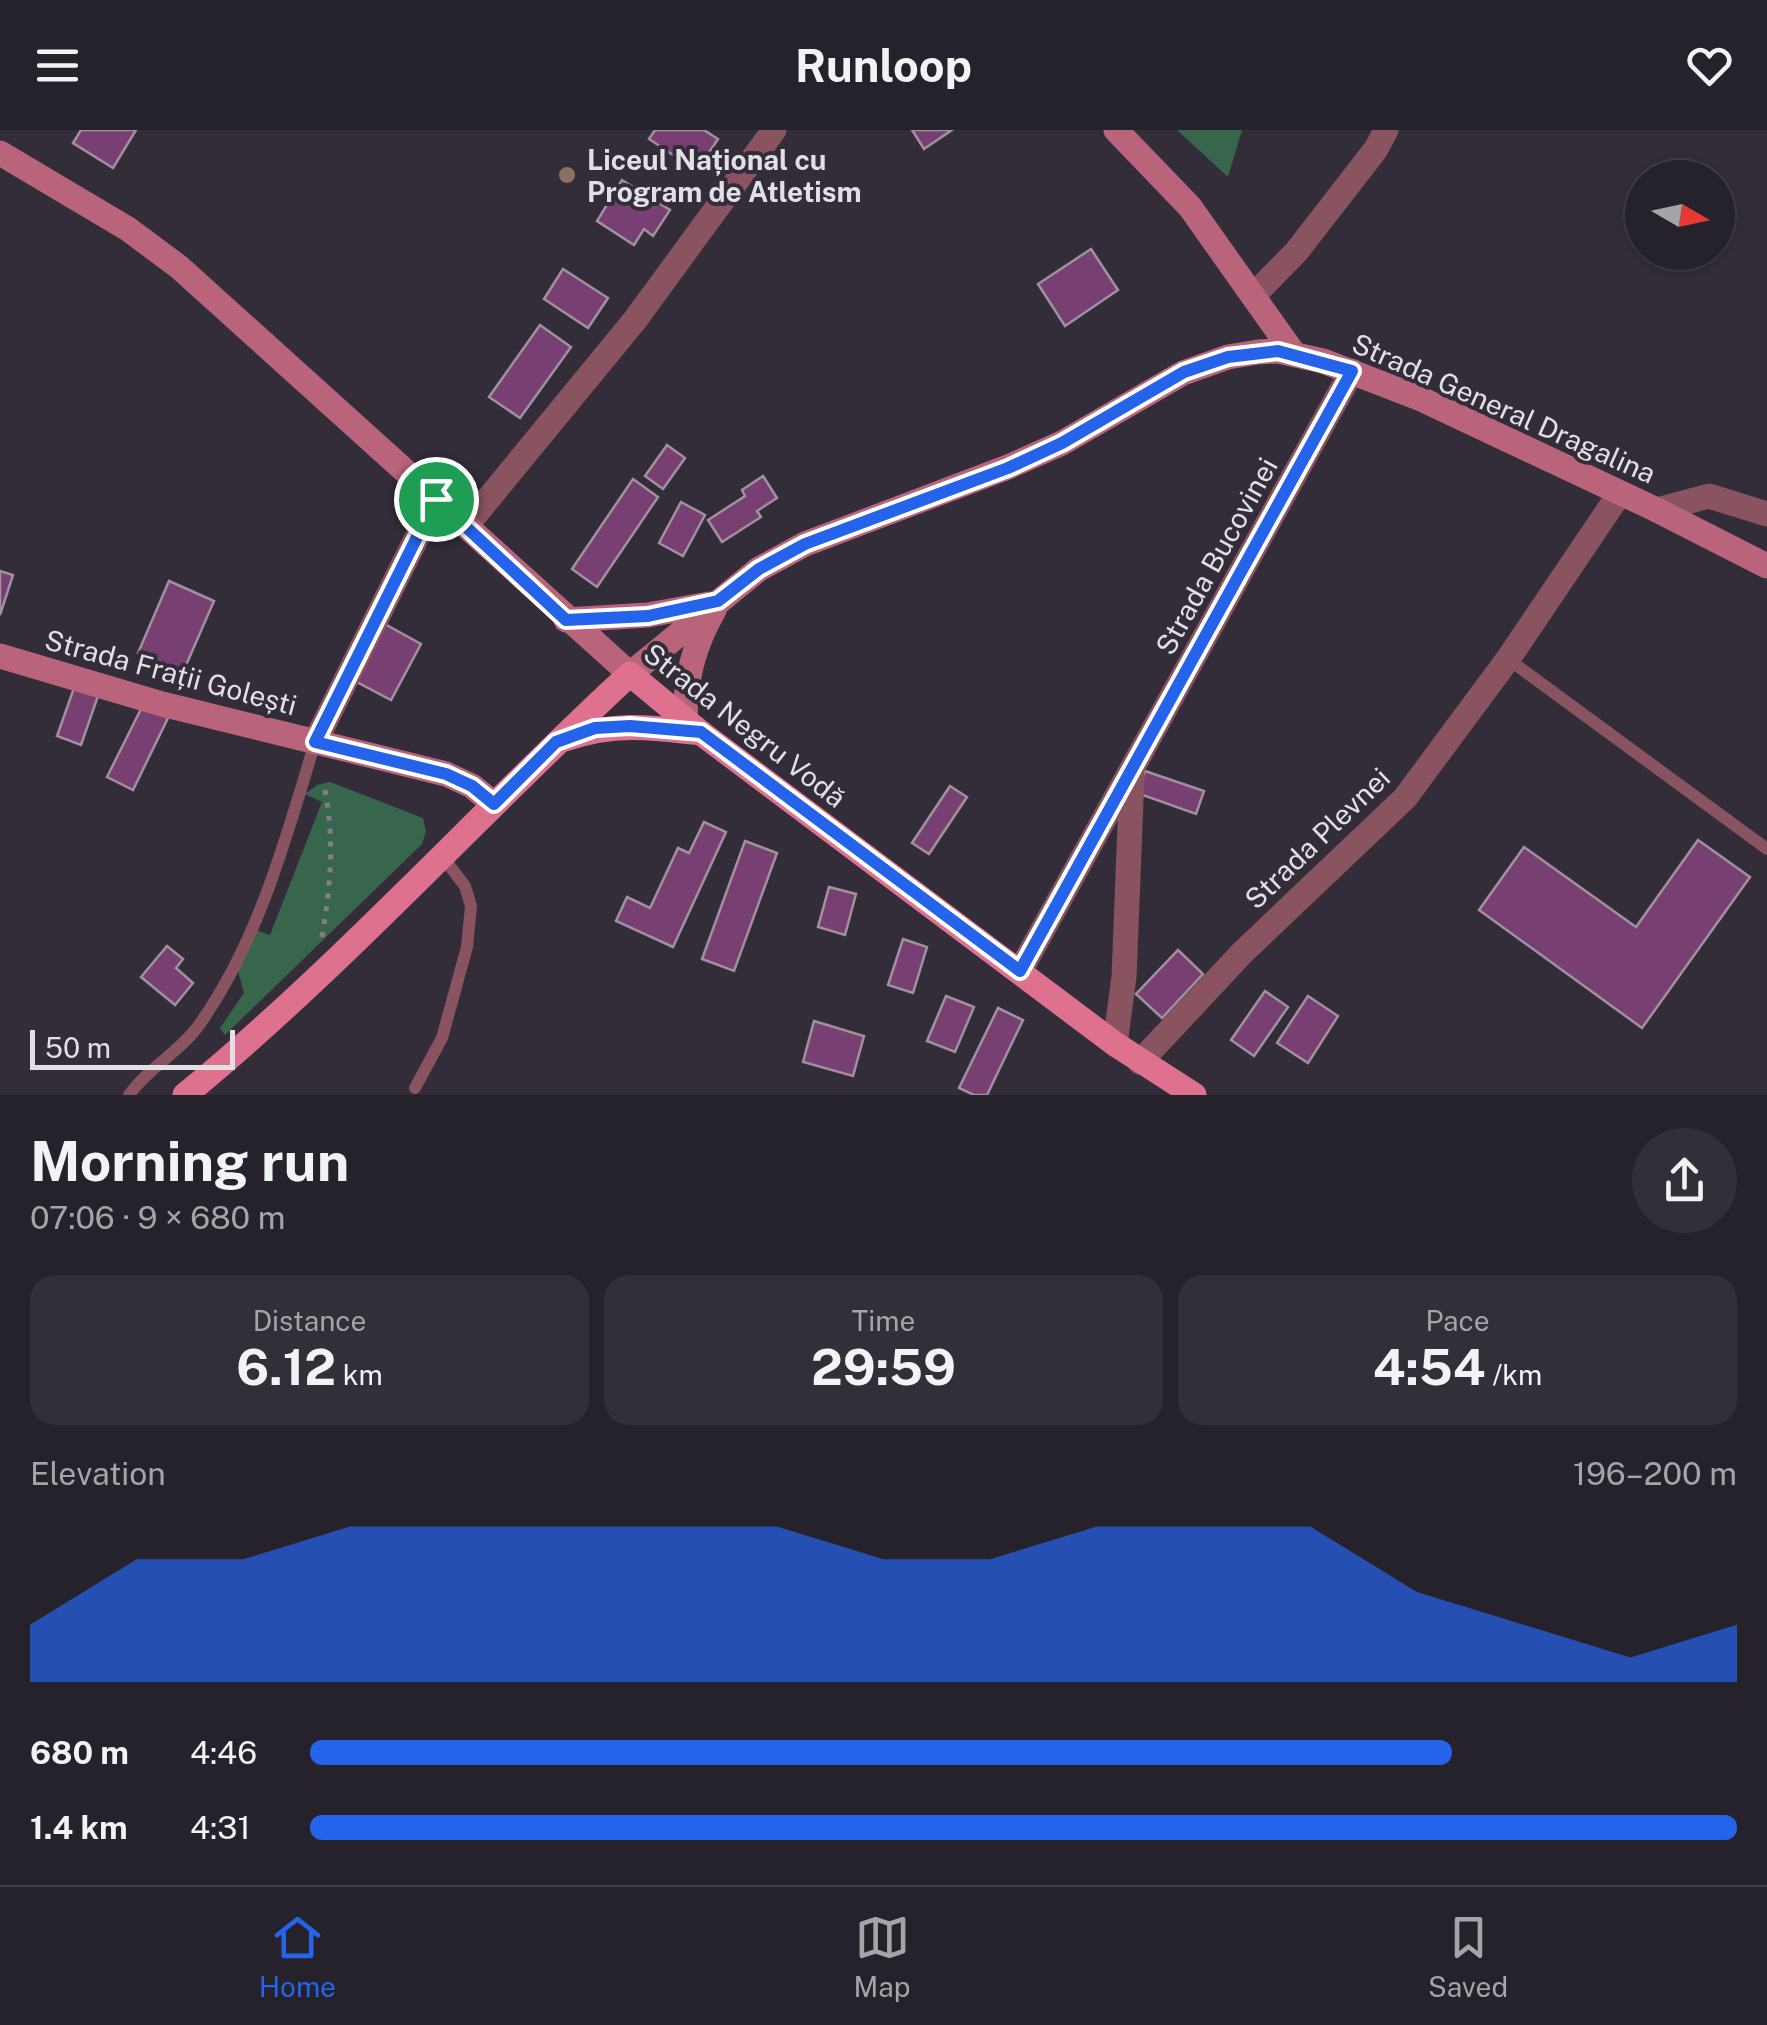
<!DOCTYPE html>
<html lang="en">
<head>
<meta charset="utf-8">
<style>
	:root { --surface:#26222c; --page:#322f38; --text:#f1f3f6; --muted:#a4a4a9; --line:#423f48; --accent:#2563eb }
	body { margin:0; font-family:"Public Sans",sans-serif; background:var(--page); color:var(--text); height:100vh; display:flex; flex-direction:column; font-size:38px; white-space:nowrap }
	* { box-sizing:border-box; margin:0 }
	p { font-size:32px; color:var(--muted) }
	.icon { flex:none; width:55px; height:55px; fill:none; stroke:currentColor; stroke-width:2; stroke-linecap:round; stroke-linejoin:round }
	.map { position:relative; height:965px; overflow:hidden }
	.drawer { display:flex; flex-direction:column; background:var(--surface); flex:1 }
	.drawer>* { flex:none }
	.needle { width:65px; rotate:99deg }
	.tools { position:absolute; left:1625px; top:30px; display:grid; gap:20px }
	.tools a { display:grid; place-items:center; width:110px; height:110px; border-radius:50%; background:var(--surface); box-shadow:0 2px 8px #0004,0 0 0 2px var(--line); font-size:50px }
	.scale { position:absolute; left:30px; bottom:25px; width:205px; box-sizing:border-box; padding-left:10px; border:5px solid #e2dfe7; border-top:0; font-size:28px; line-height:35px; white-space:nowrap; color:#e2dfe7; -webkit-text-stroke:8px #332d3a; paint-order:stroke }
	.pin { position:absolute; display:grid; place-items:center; width:85px; height:85px; color:#fff; margin:-42px; border:5px solid #fff; border-radius:50%; box-shadow:0 2px 10px #0007 }
	.round { display:grid; place-items:center; flex:none; width:105px; height:105px; border-radius:52px; background:var(--page) }
	.overview { display:flex; align-items:center; justify-content:space-between; height:170px; padding:0 30px }
	h1 { font-size:55px; font-weight:700; line-height:75px }
	.metrics { display:grid; grid-template-columns:repeat(3,1fr); gap:15px; height:170px; padding:10px 30px }
	.metrics div { display:grid; align-content:center; border-radius:25px; background:var(--page); text-align:center }
	.metrics b { font-size:50px; font-weight:700 }
	.metrics small { font-size:28px; font-weight:400 }
	.metrics p { font-size:28px }
	.chart { height:280px; padding:20px 30px }
	.chart p { display:flex; justify-content:space-between }
	.chart svg { width:100%; height:180px; margin-top:10px; fill:var(--accent); opacity:.7 }
	ul { padding:0 30px; list-style:none; font-size:32px }
	li { display:grid; grid-template-columns:160px 120px 1fr; align-items:center; height:75px }
	li i { height:25px; border-radius:12px; background:var(--accent) }
	header { display:flex; justify-content:space-between; align-items:center; height:130px; padding:0 30px; background:var(--surface); font-size:45px; font-weight:700 }
	.tab-bar { display:flex; justify-content:space-around; align-items:center; height:140px; border-top:2px solid var(--line); background:var(--surface); font-size:28px; color:var(--muted) }
	.tab-bar a { display:grid; justify-items:center; gap:5px }
	.tab-bar .selected { color:var(--accent) }
	.map>svg:first-child { display:block }
	.green { fill:#37664c }
	.building { fill:#784072; stroke:#a0919d; stroke-width:2.5 }
	.lines { fill:none; stroke-linecap:round; stroke-linejoin:round }
	.path { stroke:#837e89; stroke-width:5; stroke-dasharray:5 8; stroke-linecap:butt }
	.lane { stroke:#895360; stroke-width:12 }
	.street { stroke:#895360; stroke-width:25 }
	.secondary { stroke:#b9647a; stroke-width:25 }
	.primary { stroke:#de718e; stroke-width:25 }
	.route-casing { stroke:#fff; stroke-width:20 }
	.route { stroke:#2563eb; stroke-width:12 }
	.education-dot { fill:#8d6e63; stroke:#332d3a; stroke-width:4 }
	.labels { text-anchor:middle; dominant-baseline:central; stroke-width:8; stroke-linejoin:round; paint-order:stroke }
	.poi-label { font-size:28px; font-weight:bold; fill:#e2dfe7; stroke:#332d3a; text-anchor:start }
	.street-label { font-size:28px; fill:#e2dfe7; stroke:#332d3a }
</style>
</head>
<body>
<header><svg class="icon" aria-label="menu" viewBox="0 0 24 24"><path d="M4 6h16M4 12h16M4 18h16"/></svg>Runloop<svg class="icon" aria-label="heart" viewBox="0 0 24 24"><path d="M12 20l-8-8c-3-5 5-10 8-4 3-6 11-1 8 4z"/></svg></header>
<div class="map">
<svg width="1767" height="965" viewBox="0 0 1767 965">
	<rect width="100%" height="100%" fill="#332d3a"/>
	<g class="green">
		<polygon points="1177,0 1242,0 1228,47"/>
		<polygon points="330,652 423,688 426,701 422,714 225,905 220,898 244,863 237,837 252,799 270,805 322,672 305,664 317,655"/>
	</g>
	<g class="building">
		<polygon points="81,0 136,0 113,38 73,13"/>
		<polygon points="655,0 704,0 718,9 697,41 649,9"/>
		<polygon points="912,0 952,0 924,19"/>
		<polygon points="622,50 670,80 653,106 644,99 634,115 597,91"/>
		<polygon points="1091,119 1118,160 1065,196 1038,154"/>
		<polygon points="563,139 608,168 588,198 544,169"/>
		<polygon points="540,195 571,217 520,288 489,267"/>
		<polygon points="667,315 685,328 663,359 645,346"/>
		<polygon points="763,346 777,368 757,381 761,387 722,412 708,390 745,366 742,360"/>
		<polygon points="633,349 658,367 597,457 572,439"/>
		<polygon points="681,372 705,385 683,426 659,413"/>
		<polygon points="0,441 13,445 0,485"/>
		<polygon points="169,451 214,471 183,542 138,523"/>
		<polygon points="383,493 421,514 391,570 353,550"/>
		<polygon points="74,558 98,566 81,615 57,606"/>
		<polygon points="143,575 168,588 133,660 107,647"/>
		<polygon points="1145,641 1204,661 1196,684 1137,663"/>
		<polygon points="950,656 967,667 929,724 912,713"/>
		<polygon points="704,692 726,702 673,817 616,791 627,767 650,778 678,718 689,723"/>
		<polygon points="1698,710 1750,747 1642,898 1479,780 1524,717 1636,797"/>
		<polygon points="745,711 777,723 734,841 702,829"/>
		<polygon points="829,757 856,764 845,805 818,797"/>
		<polygon points="903,809 927,817 913,863 888,855"/>
		<polygon points="167,816 183,829 176,838 193,853 175,875 141,847"/>
		<polygon points="1178,820 1203,844 1162,888 1136,864"/>
		<polygon points="1265,861 1288,877 1254,926 1231,910"/>
		<polygon points="946,866 974,877 955,922 927,911"/>
		<polygon points="1308,866 1338,886 1308,933 1277,913"/>
		<polygon points="998,878 1023,890 987,965 974,965 959,958"/>
		<polygon points="814,891 864,906 853,946 803,932"/>
	</g>
	<g class="lines">
		<path class="path" d="M 322,807 C 331,751 335,711 324,655"/>
		<g class="lane">
			<polyline points="1508,529 1767,719"/>
			<polyline points="415,958 442,908 467,817 471,776 465,756 442,726"/>
			<path d="M 129,965 C 148,938 180,922 199,895 C 258,812 286,709 315,612"/>
		</g>
		<g class="street">
			<polyline points="1253,166 1297,121 1376,19 1386,0"/>
			<polyline points="1657,380 1709,366 1767,384"/>
			<polyline points="466,396 635,190 774,0"/>
			<polyline points="315,612 436,369"/>
			<polyline points="1020,841 1352,241"/>
			<polyline points="1115,914 1124,847 1132,645"/>
			<polyline points="1140,932 1242,823 1405,668 1508,529 1620,363"/>
		</g>
		<g class="secondary">
			<polyline points="1116,0 1190,77 1294,224"/>
			<polyline points="0,23 128,99 179,137 630,544 759,439 805,414 1008,337 1062,313 1183,243 1228,227 1258,222 1278,221 1323,231 1419,268 1657,380 1767,436"/>
			<polyline points="566,490 648,485 709,474"/>
			<polyline points="0,526 162,574 446,644 472,656 494,674"/>
			<path d="M 685,589 C 686,547 693,517 714,480"/>
		</g>
		<g class="primary">
			<path d="M 565,609 C 613,592 651,597 701,603"/>
			<path d="M 185,965 C 343,835 480,682 630,544 L 701,603 L 1115,914 L 1194,965"/>
		</g>
	</g>
	<g class="lines">
		<g class="route-casing">
			<polygon id="route" points="1278,221 1352,241 1020,841 701,602 630,596 595,598 556,612 494,674 472,656 446,644 315,612 436,369 566,490 648,486 718,471 759,439 805,414 1008,338 1062,313 1184,242 1228,227"/>
		</g>
		<use href="#route" class="route"/>
	</g>
	<circle class="education-dot" cx="567" cy="45" r="10"/>
	<g class="labels">
		<g class="poi-label">
			<text x="587" y="29">Liceul Național cu<tspan x="587" dy="32">Program de Atletism</tspan></text>
		</g>
		<g class="street-label">
			<text transform="translate(1504 278) rotate(24)">Strada General Dragalina</text>
			<text transform="translate(1216 426) rotate(-61)">Strada Bucovinei</text>
			<text transform="translate(171 542) rotate(15)">Strada Frații Golești</text>
			<text transform="translate(745 595) rotate(38)">Strada Negru Vodă</text>
			<text transform="translate(1317 708) rotate(-44)">Strada Plevnei</text>
		</g>
	</g>
</svg>
<div class="tools">
<a><svg class="needle" viewBox="-14 -14 28 28"><path d="M0-13l5 13h-10z" fill="#e53935"/><path d="M0 13l5-13h-10z" fill="#a4a4a9"/></svg></a>
</div>
<div class="scale">50 m</div>
<div class="pin" style="left:436px;top:369px;background:#1e9e55"><svg class="icon" aria-label="arrive" viewBox="0 0 24 24"><path d="M6 21V4h12l-3 4 3 4H6"/></svg></div>
</div>
<section class="drawer">
<div class="overview"><div><h1>Morning run</h1><p>07:06 · 9 × 680 m</p></div><a class="round"><svg class="icon" aria-label="share" viewBox="0 0 24 24"><path d="M12 15V3M7 8l5-5 5 5M5 13v7h14v-7"/></svg></a></div>
<div class="metrics">
<div><p>Distance</p><b>6.12<small> km</small></b></div>
<div><p>Time</p><b>29:59</b></div>
<div><p>Pace</p><b>4:54<small> /km</small></b></div>
</div>
<div class="chart"><p><span>Elevation</span>196–200 m</p>
<svg viewBox="0 0 160 44" preserveAspectRatio="none"><path d="M0 44V30L10 14L20 14L30 6L40 6L50 6L60 6L70 6L80 14L90 14L100 6L110 6L120 6L130 22L140 30L150 38L160 30V44z"/></svg>
</div>
<ul>
<li><b>680 m</b>4:46<i style="width:80%"></i></li>
<li><b>1.4 km</b>4:31<i style="width:100%"></i></li>
</ul>
</section>
<nav class="tab-bar">
<a class="selected"><svg class="icon" aria-label="home" viewBox="0 0 24 24"><path d="M3 11l9-7 9 7M6 9v11h12V9"/></svg>Home</a>
<a><svg class="icon" aria-label="map" viewBox="0 0 24 24"><path d="M3 6l6-2 6 2 6-2v14l-6 2-6-2-6 2zM9 4v14M15 6v14"/></svg>Map</a>
<a><svg class="icon" aria-label="saved" viewBox="0 0 24 24"><path d="M7 4h10v16l-5-4-5 4z"/></svg>Saved</a>
</nav>
</body>
</html>
